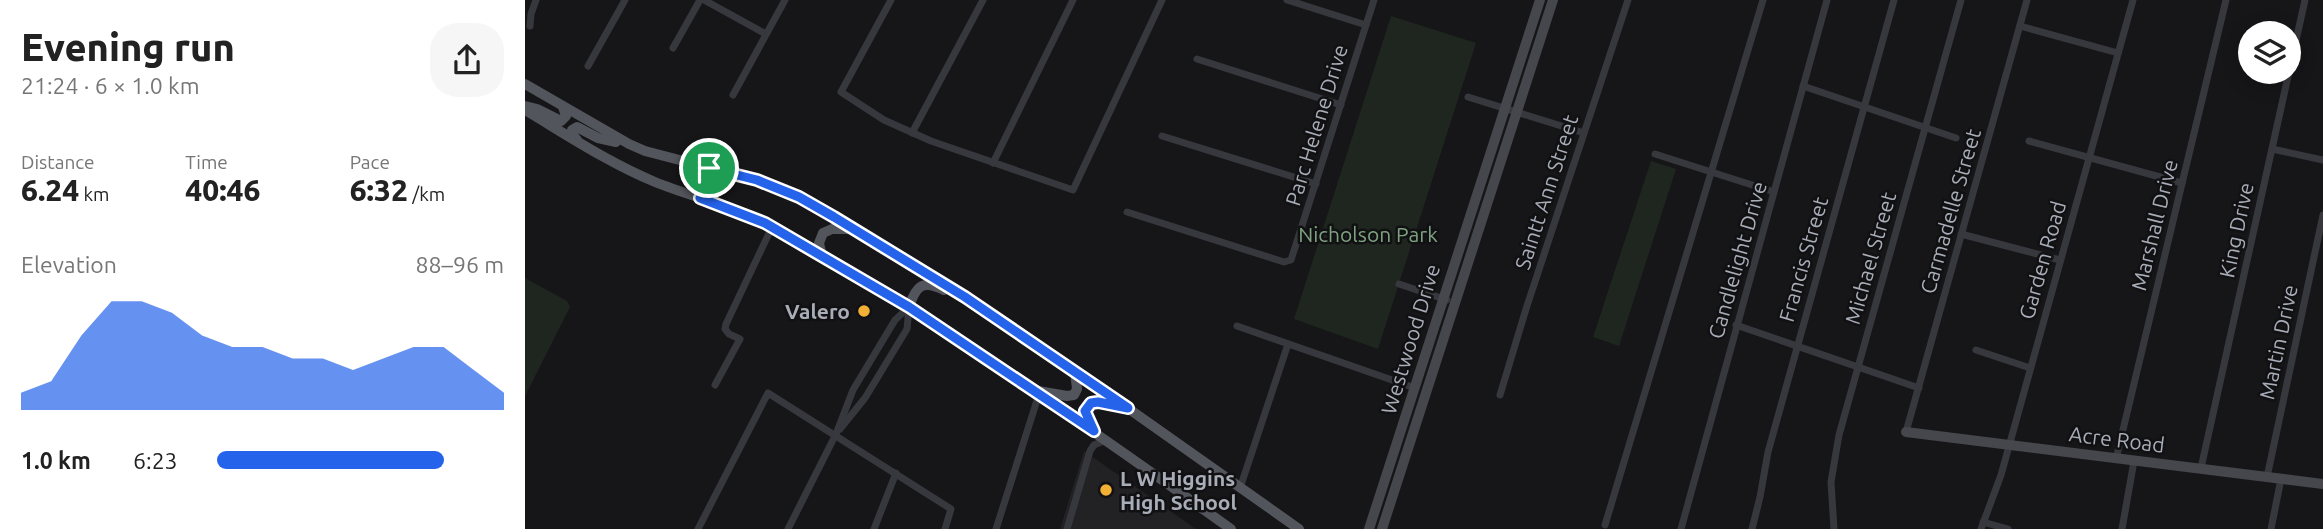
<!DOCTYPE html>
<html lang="en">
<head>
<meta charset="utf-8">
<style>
	:root { --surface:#fff; --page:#f6f6f6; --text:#222; --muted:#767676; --accent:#2563eb }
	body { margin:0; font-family:Ubuntu,sans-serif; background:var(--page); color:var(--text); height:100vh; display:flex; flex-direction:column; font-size:26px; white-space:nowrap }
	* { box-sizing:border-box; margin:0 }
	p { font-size:23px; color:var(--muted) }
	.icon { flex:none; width:38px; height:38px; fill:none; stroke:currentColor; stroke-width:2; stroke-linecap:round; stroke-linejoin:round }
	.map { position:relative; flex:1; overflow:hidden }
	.panel { display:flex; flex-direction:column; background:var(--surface); width:525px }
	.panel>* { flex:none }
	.controls { position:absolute; left:1713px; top:21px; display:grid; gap:14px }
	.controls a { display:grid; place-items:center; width:63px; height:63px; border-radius:50%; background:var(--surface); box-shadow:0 4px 18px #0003; font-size:35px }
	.pin { position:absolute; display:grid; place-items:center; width:60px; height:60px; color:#fff; margin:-30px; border:4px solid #fff; border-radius:50%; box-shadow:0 2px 7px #0007 }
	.round { display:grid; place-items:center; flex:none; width:74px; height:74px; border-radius:28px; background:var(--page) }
	.headline { display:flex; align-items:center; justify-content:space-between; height:119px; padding:0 21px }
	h1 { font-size:38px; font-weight:800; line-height:52px }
	.metrics { display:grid; grid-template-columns:repeat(3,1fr); gap:10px; height:119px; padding:7px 21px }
	.metrics div { display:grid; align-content:center }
	.metrics b { font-size:30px; font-weight:800 }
	.metrics small { font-size:19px; font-weight:400 }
	.metrics p { font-size:19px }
	.chart { height:196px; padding:14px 21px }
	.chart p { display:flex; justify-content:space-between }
	.chart svg { width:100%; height:126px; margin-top:7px; fill:var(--accent); opacity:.7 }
	ul { padding:0 21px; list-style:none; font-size:23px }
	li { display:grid; grid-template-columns:112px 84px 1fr; align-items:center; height:52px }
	li i { height:18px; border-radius:9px; background:var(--accent) }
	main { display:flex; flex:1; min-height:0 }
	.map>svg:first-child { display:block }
	.built { fill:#222225 }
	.green { fill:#1e261f }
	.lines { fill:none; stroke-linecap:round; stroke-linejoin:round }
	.street { stroke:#37383d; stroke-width:7 }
	.secondary { stroke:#45474d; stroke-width:10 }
	.primary { stroke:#53555c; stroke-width:10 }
	.route-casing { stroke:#fff; stroke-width:14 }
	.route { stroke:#2563eb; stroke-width:9 }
	.poi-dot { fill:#f2b134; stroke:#111113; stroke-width:2.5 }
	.labels { text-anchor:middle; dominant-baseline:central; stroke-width:5; stroke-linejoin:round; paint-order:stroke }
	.street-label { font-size:21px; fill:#a8adb8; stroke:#111113 }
	.park-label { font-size:21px; fill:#7fa381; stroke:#111113 }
	.poi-label { font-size:21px; font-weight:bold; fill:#a8adb8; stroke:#111113; text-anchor:end }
</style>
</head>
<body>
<main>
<section class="panel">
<div class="headline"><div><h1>Evening run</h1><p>21:24 · 6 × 1.0 km</p></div><a class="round"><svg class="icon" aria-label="share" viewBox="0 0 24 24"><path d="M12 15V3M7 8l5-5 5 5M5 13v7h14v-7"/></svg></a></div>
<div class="metrics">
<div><p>Distance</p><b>6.24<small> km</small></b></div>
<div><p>Time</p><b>40:46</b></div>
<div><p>Pace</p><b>6:32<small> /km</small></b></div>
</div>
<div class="chart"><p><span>Elevation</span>88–96 m</p>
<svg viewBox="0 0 160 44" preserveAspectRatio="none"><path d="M0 44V38L10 34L20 18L30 6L40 6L50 10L60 18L70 22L80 22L90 26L100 26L110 30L120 26L130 22L140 22L150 30L160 38V44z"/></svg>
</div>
<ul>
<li><b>1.0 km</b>6:23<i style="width:79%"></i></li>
</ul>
</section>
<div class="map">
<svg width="1798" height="529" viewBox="0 0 1798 529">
	<rect width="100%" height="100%" fill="#161618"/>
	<polygon class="built" points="559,451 671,529 535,529"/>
	<g class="green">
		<polygon points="866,16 951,43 853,349 769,319"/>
		<polygon points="1126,161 1151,169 1094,346 1068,337"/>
		<polygon points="0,278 42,301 45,307 0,396"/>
	</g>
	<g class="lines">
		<g class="street">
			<polyline points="179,0 241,34"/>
			<polyline points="366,0 316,92 359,120 406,141 548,190 637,0"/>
			<polyline points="762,0 841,25"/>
			<polyline points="5,26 6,14 11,0"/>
			<polyline points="1495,26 1593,53"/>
			<polyline points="148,48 175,0"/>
			<polyline points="672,59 816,105"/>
			<polyline points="63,66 100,0"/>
			<polyline points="1278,86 1431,138"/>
			<polyline points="208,95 260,0"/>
			<polyline points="943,97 1059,133"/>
			<polyline points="387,133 458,0"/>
			<polyline points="637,136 791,184"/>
			<polyline points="1504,141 1657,183"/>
			<polyline points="1747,149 1798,160"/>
			<polyline points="1130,154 1249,192"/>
			<polyline points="468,163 548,0"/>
			<polyline points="602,212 759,262 766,260 849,0"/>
			<polyline points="1436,234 1535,260"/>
			<polyline points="874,284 922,300"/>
			<polyline points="1211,325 1394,388"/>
			<polyline points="712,326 890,388"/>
			<polyline points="1451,350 1505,368"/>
			<polyline points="190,385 215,339 204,334 200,329 201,324 247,227"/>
			<polyline points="975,395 1001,309 1103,0"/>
			<polyline points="315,429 340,398 382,329 384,307"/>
			<polyline points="1381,432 1502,0"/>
			<polyline points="1591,459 1701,0"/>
			<polyline points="1676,468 1780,0"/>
			<polyline points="1742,477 1798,215"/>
			<polyline points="715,488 763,344"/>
			<polyline points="1458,522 1483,529"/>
			<polyline points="1080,525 1238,0"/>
			<polyline points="173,529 243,393 426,509 420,529"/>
			<polyline points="263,529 311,434 328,390 370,320 384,307"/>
			<polyline points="349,529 371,473"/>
			<polyline points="471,529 514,394"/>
			<polyline points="542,529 565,451 569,445 581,440"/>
			<polyline points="1156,529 1302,0"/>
			<polyline points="1227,529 1235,497 1243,452 1369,0"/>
			<polyline points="1309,529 1306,482 1314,435 1436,0"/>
			<polyline points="1456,529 1476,475 1608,0"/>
			<polyline points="1597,529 1609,461"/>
			<polyline points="1746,529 1756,479"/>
		</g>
		<g class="secondary">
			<polyline points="1381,432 1798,484"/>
			<polyline points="844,529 1015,0"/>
			<polyline points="857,529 1028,0"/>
		</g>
		<g class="primary">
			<polyline points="0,84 104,144 120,151 231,180 273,197 309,217 502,337 774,529"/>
			<polyline points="0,106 12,109 36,121 41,116 38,107"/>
			<path d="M 0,110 C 42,135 84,163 130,182 C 167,197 209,206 244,226 C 405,316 556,422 706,529"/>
			<polyline points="52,140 47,134 47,130 52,127 73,138 91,142"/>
			<path d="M 175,198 C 187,194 193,192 195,179 L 185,168"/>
			<polyline points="297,257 294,243 298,233 307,229 329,229"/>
			<path d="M 384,307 C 391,286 397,279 419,290"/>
			<polyline points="513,391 542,396 549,395 552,389 550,371"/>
			<polyline points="568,429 560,411 566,403 573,402 596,407"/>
		</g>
	</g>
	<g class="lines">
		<g class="route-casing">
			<path id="route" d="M 184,168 L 232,180 L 274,197 L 309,217 L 440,297 L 603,408 L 573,402 L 566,403 L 560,411 L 569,431 L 384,307 L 240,223 L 175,198 C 187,194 193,192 195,179 Z"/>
		</g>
		<use href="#route" class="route"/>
	</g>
	<g class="poi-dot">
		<circle cx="339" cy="311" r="7"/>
		<circle cx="581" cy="490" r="7"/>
	</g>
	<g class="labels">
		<g class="street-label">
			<text transform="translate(791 125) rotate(-73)">Parc Helene Drive</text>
			<text transform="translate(1021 192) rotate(-72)">Saintt Ann Street</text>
			<text transform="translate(1425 211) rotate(-74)">Carmadelle Street</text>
			<text transform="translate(1629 225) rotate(-76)">Marshall Drive</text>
			<text transform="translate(1711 230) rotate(-78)">King Drive</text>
			<text transform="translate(1345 258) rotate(-74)">Michael Street</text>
			<text transform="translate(1278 259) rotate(-74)">Francis Street</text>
			<text transform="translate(1212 260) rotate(-74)">Candlelight Drive</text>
			<text transform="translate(1517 260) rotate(-74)">Garden Road</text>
			<text transform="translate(885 339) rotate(-73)">Westwood Drive</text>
			<text transform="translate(1753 342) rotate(-78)">Martin Drive</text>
			<text transform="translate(1592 439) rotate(7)">Acre Road</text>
		</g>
		<g class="park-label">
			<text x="843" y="234">Nicholson Park</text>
		</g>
		<g class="poi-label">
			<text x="325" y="311">Valero</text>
			<text x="595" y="478" text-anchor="start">L W Higgins<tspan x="595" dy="24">High School</tspan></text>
		</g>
	</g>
</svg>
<div class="controls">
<a><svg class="icon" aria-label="layers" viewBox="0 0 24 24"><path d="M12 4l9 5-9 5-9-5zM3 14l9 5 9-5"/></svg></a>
</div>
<div class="pin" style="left:184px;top:168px;background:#1e9e55"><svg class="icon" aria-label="arrive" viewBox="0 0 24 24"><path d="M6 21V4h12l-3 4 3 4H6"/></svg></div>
</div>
</main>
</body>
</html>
